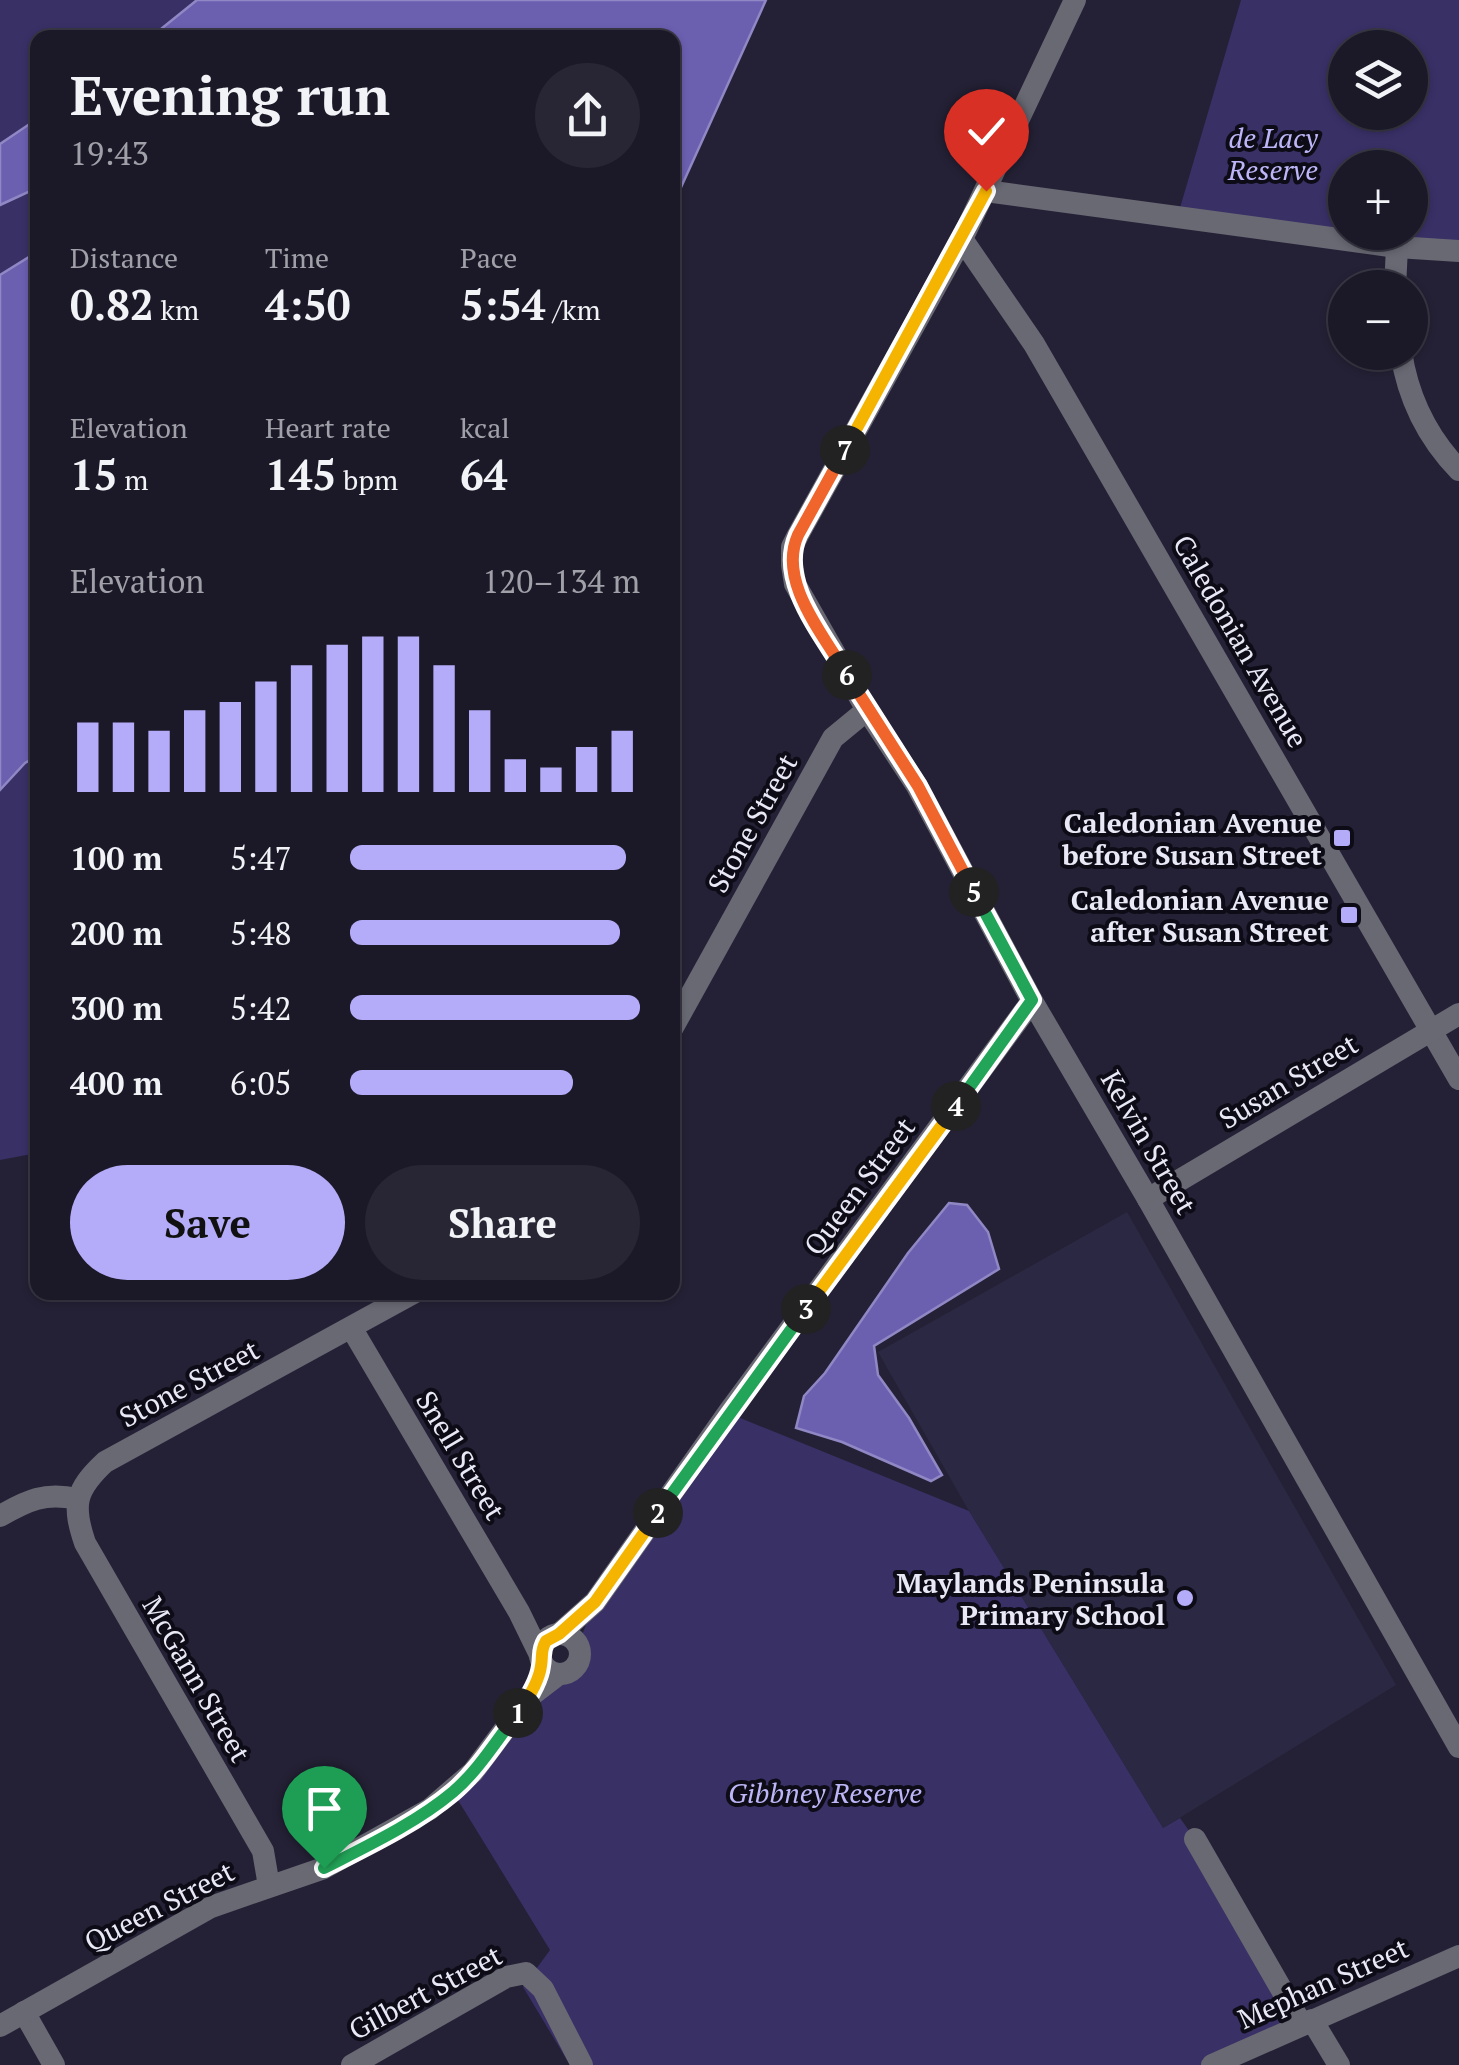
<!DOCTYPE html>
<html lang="en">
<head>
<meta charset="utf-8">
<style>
	:root { --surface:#1b1928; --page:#282634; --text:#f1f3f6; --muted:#a0a0a8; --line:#393845; --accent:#b4acf9 }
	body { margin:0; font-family:"PT Serif",serif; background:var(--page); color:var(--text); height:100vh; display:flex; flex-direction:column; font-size:38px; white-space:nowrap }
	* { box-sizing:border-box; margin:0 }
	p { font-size:32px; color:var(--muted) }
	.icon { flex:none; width:55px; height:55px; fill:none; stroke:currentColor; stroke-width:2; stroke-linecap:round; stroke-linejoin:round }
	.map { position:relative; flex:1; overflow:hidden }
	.side { position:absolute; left:30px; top:30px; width:650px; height:1270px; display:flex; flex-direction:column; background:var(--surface); border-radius:20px; box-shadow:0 2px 8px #0004,0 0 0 2px var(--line) }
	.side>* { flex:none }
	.tools { position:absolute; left:1328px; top:30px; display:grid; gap:20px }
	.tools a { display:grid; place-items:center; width:100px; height:100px; border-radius:50%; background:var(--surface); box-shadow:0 2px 8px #0004,0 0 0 2px var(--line); font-size:50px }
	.pin { position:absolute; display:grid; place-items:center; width:85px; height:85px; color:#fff; margin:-102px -42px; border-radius:50% 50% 50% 0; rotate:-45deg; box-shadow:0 0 10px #0007 }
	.pin .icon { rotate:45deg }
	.km { position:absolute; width:50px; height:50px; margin:-25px; border-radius:50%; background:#222; color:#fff; font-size:28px; line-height:50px; text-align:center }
	.round { display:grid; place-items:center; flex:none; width:105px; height:105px; border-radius:52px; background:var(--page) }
	.summary { display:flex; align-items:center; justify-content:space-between; height:170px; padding:0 40px }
	h1 { font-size:55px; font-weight:600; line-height:75px }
	.metrics { display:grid; grid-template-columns:repeat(3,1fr); gap:15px; height:170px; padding:10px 40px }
	.metrics div { display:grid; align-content:center }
	.metrics b { font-size:42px; font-weight:600 }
	.metrics small { font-size:28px; font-weight:400 }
	.metrics p { font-size:28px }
	.chart { height:280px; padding:20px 40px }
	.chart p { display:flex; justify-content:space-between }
	.chart svg { width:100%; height:180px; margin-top:10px; stroke:var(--accent); stroke-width:6 }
	.button { display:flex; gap:20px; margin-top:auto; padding:20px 40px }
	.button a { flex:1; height:115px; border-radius:60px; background:var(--accent); color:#111; font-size:40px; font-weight:600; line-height:115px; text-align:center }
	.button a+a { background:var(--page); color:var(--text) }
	ul { padding:0 40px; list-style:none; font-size:32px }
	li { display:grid; grid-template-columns:160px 120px 1fr; align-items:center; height:75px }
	li i { height:25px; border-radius:12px; background:var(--accent) }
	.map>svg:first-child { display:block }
	.built { fill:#2b2843 }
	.green { fill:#393066; fill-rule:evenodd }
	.water { fill:#6b5fb0; stroke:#9088c5; stroke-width:2.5 }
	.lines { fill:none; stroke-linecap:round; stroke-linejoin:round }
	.minor { stroke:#696974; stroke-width:22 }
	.split-1-casing { stroke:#fff; stroke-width:20 }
	.split-2-casing { stroke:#fff; stroke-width:20 }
	.split-3-casing { stroke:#fff; stroke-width:20 }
	.split-4-casing { stroke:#fff; stroke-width:20 }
	.split-5-casing { stroke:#fff; stroke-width:20 }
	.split-6-casing { stroke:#fff; stroke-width:20 }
	.split-7-casing { stroke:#fff; stroke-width:20 }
	.split-8-casing { stroke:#fff; stroke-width:20 }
	.split-1 { stroke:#22a559; stroke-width:12 }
	.split-2 { stroke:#f5b400; stroke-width:12 }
	.split-3 { stroke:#22a559; stroke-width:12 }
	.split-4 { stroke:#f5b400; stroke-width:12 }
	.split-5 { stroke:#22a559; stroke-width:12 }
	.split-6 { stroke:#f0652b; stroke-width:12 }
	.split-7 { stroke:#f0652b; stroke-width:12 }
	.split-8 { stroke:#f5b400; stroke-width:12 }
	.poi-dot { fill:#b4acf9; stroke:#0d0c16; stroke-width:4 }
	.labels { text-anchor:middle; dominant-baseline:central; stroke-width:8; stroke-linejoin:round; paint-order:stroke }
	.park-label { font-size:28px; font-style:italic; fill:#bcb6f8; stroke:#0d0c16 }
	.street-label { font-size:28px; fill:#e8e8f6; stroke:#0d0c16 }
	.poi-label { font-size:28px; font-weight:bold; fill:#e8e8f6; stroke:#0d0c16; text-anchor:end }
</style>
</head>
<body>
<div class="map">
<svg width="1459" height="2065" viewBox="0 0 1459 2065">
	<rect width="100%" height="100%" fill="#242136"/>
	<polygon class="built" points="1127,1212 1396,1685 1163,1828 969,1511 878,1352"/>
	<g class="green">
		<polygon points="0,0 197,0 151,37 38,38 37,119 0,144"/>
		<path d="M 1241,0 L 1459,0 L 1459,251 L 1177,218 ZM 1345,48 L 1410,48 L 1410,112 L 1345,112 ZM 1345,168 L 1410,168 L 1410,232 L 1345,232 Z"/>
		<polygon points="37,188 37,252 0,275 0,205"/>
		<polygon points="37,756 37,1153 0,1160 0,790 25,763"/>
		<polygon points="728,1413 969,1511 1163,1828 1180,1818 1195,1839 1302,2025 1212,2065 570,2065 523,1987 550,1950 453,1792 547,1669 581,1675 578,1645 595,1602"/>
	</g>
	<g class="water">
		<polygon points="197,0 766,0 673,205 672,38 151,37"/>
		<polygon points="37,119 37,188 0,205 0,144"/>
		<polygon points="37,252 37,756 25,763 0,790 0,275"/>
		<polygon points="949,1203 967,1205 988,1232 999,1269 874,1346 878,1375 909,1418 942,1475 931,1481 842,1442 796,1428 804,1396 825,1373 908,1253"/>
	</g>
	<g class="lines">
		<g class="minor">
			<polyline points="1075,0 962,239 798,535 792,547 792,565 795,584 806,603 867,710 917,786 1032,1001 1148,1199 1459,1747"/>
			<polyline points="986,191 1397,247 1459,251"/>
			<polyline points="962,239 1034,344 1459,1079"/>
			<polyline points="1395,288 1397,247"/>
			<path d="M 1401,352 C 1408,398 1427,437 1459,470"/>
			<polyline points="672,1029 833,738 867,710"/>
			<polyline points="1148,1199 1459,1014"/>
			<polyline points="352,1329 519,1612 540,1655"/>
			<path d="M 0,1516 C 28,1500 45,1492 77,1499"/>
			<polyline points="559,1634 595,1602 728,1413 1032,1001"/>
			<circle cx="560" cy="1654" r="20"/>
			<polyline points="1195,1839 1302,2025"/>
			<path d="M 269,1886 L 263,1851 L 85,1543 C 72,1505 75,1490 105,1462 L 415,1292"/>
			<polyline points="24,2012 54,2065"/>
			<polyline points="1312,2020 1339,2065"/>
			<polyline points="0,2026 211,1907 324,1868 430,1809 473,1772 529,1697 559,1674"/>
			<polyline points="352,2065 506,1977 526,1973 543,1989 582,2065"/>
			<polyline points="1212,2065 1459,1956"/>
		</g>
	</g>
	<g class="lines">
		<g class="split-1-casing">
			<path id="split-1" d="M 324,1868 C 367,1846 416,1823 453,1792 C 479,1770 497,1739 518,1713"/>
		</g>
		<g class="split-2-casing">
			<path id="split-2" d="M 518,1713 C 528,1699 539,1682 541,1666 C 543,1655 540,1651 546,1641 L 559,1634 L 595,1602 L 658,1513"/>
		</g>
		<g class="split-3-casing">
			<polyline id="split-3" points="658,1513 806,1309"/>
		</g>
		<g class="split-4-casing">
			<polyline id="split-4" points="806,1309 956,1106"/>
		</g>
		<g class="split-5-casing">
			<polyline id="split-5" points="956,1106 1032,1000 974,892"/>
		</g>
		<g class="split-6-casing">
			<polyline id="split-6" points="847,675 918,786 974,892"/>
		</g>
		<g class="split-7-casing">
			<path id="split-7" d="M 845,450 L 798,535 C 777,582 824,635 847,675"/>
		</g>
		<g class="split-8-casing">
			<polyline id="split-8" points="845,450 986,191"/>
		</g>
		<use href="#split-1" class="split-1"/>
		<use href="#split-2" class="split-2"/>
		<use href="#split-3" class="split-3"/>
		<use href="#split-4" class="split-4"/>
		<use href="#split-5" class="split-5"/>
		<use href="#split-6" class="split-6"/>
		<use href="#split-7" class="split-7"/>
		<use href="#split-8" class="split-8"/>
	</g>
	<g class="poi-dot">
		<rect x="1332" y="828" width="20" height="20" rx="5"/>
		<rect x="1339" y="905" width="20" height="20" rx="5"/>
		<circle cx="1185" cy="1598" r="10"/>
	</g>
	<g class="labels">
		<g class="park-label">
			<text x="1273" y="137">de Lacy<tspan x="1273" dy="32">Reserve</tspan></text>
			<text x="825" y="1792">Gibbney Reserve</text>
		</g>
		<g class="street-label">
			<text transform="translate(1241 641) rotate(60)">Caledonian Avenue</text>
			<text transform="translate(752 823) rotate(-61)">Stone Street</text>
			<text transform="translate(1288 1081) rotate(-31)">Susan Street</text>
			<text transform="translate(1149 1142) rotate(60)">Kelvin Street</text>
			<text transform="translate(859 1186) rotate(-53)">Queen Street</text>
			<text transform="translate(189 1383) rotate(-28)">Stone Street</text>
			<text transform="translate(461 1455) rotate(59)">Snell Street</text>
			<text transform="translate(197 1679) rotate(60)">McGann Street</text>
			<text transform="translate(159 1906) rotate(-27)">Queen Street</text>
			<text transform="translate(1323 1983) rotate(-24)">Mephan Street</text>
			<text transform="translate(425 1992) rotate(-28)">Gilbert Street</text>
		</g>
		<g class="poi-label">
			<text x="1322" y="822">Caledonian Avenue<tspan x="1322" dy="32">before Susan Street</tspan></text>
			<text x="1329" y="899">Caledonian Avenue<tspan x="1329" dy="32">after Susan Street</tspan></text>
			<text x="1165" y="1582">Maylands Peninsula<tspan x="1165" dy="32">Primary School</tspan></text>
		</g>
	</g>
</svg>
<div class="tools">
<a><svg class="icon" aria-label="layers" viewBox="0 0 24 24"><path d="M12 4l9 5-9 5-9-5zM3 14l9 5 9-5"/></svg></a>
<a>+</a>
<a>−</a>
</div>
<div class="pin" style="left:324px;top:1868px;background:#1e9e55"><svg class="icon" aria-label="arrive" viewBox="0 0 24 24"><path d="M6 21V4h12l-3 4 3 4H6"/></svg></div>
<div class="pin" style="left:986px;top:191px;background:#d93025"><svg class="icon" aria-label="check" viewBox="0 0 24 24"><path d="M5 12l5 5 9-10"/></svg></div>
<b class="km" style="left:518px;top:1713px">1</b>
<b class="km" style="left:658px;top:1513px">2</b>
<b class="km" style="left:806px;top:1309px">3</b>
<b class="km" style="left:956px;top:1106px">4</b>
<b class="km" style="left:974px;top:892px">5</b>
<b class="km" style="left:847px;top:675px">6</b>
<b class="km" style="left:845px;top:450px">7</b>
<section class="side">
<div class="summary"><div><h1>Evening run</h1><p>19:43</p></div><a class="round"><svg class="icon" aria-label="share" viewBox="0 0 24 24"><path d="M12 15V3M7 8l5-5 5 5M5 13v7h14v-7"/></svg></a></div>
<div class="metrics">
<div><p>Distance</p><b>0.82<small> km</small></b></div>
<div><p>Time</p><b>4:50</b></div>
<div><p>Pace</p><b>5:54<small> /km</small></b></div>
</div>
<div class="metrics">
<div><p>Elevation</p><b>15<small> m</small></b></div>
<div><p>Heart rate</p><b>145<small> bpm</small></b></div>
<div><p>kcal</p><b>64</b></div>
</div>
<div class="chart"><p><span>Elevation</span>120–134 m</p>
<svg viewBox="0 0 160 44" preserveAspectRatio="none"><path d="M5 44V27M15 44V27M25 44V29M35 44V24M45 44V22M55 44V17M65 44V13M75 44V8M85 44V6M95 44V6M105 44V13M115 44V24M125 44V36M135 44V38M145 44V33M155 44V29"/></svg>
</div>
<ul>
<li><b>100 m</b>5:47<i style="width:95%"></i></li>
<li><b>200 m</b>5:48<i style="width:93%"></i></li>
<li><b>300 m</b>5:42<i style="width:100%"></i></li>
<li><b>400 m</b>6:05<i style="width:77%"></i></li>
</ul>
<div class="button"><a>Save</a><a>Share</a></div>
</section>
</div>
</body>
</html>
